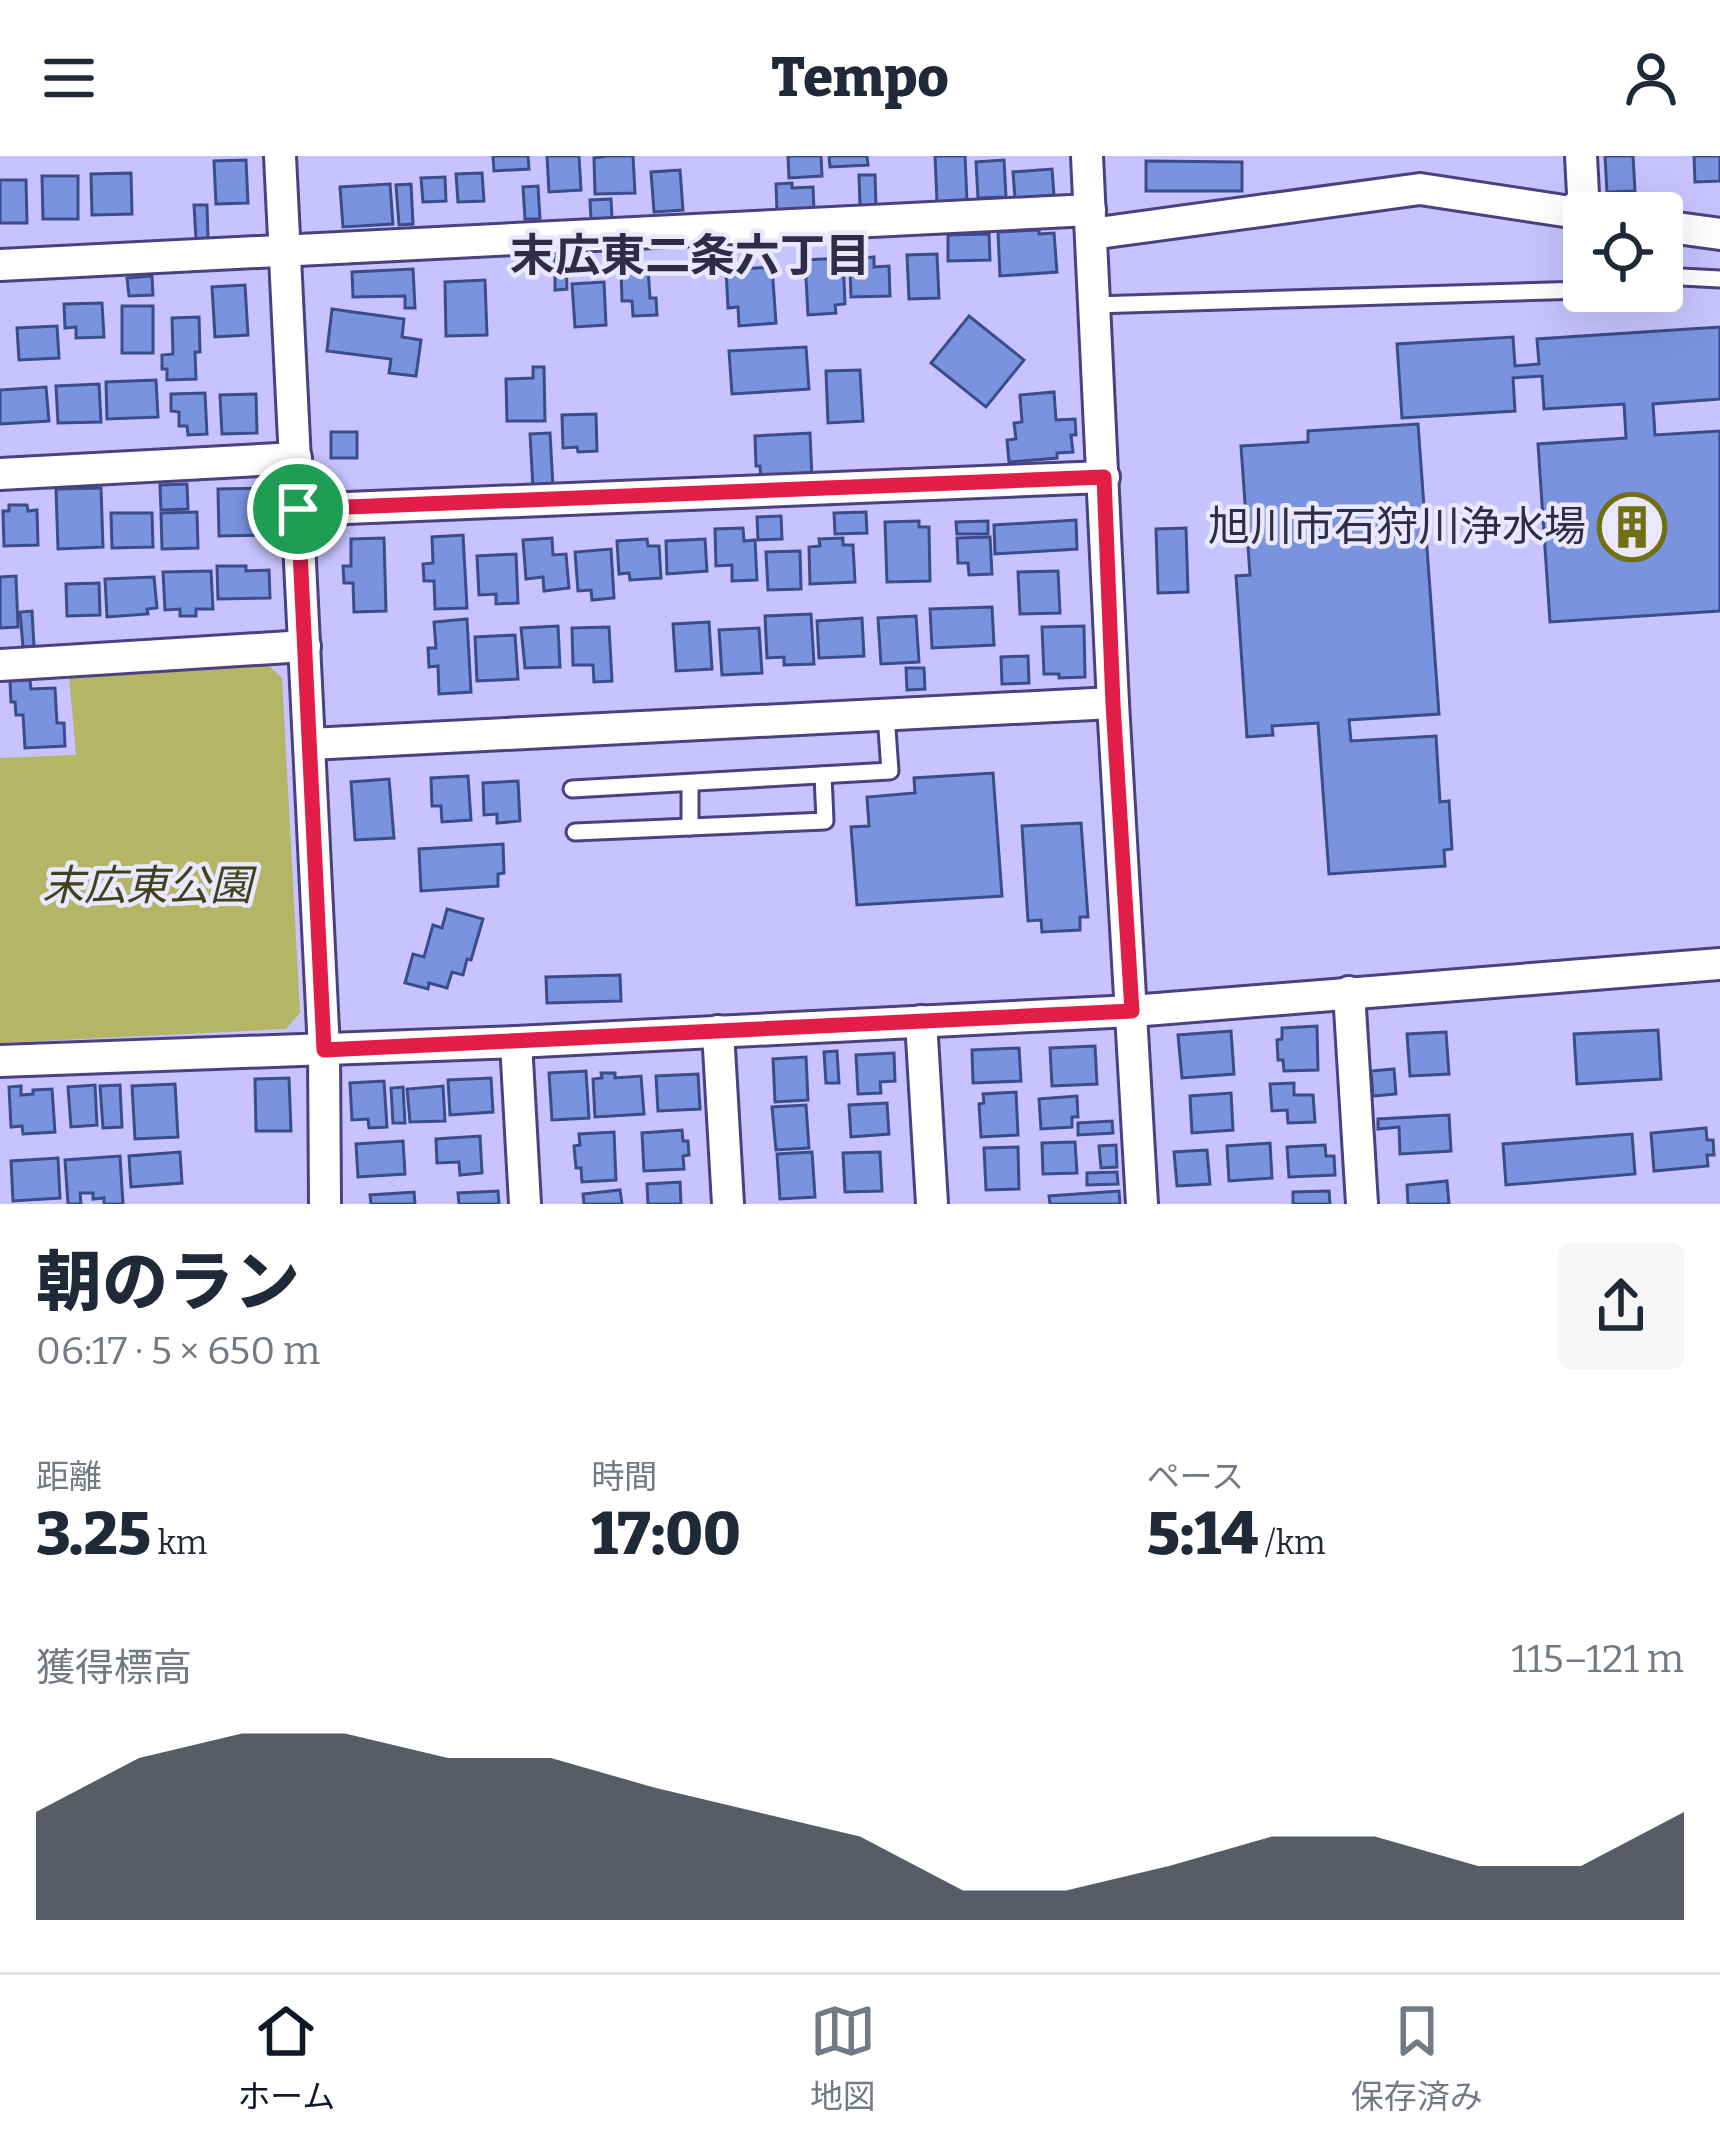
<!DOCTYPE html>
<html lang="ja">
<head>
<meta charset="utf-8">
<style>
	:root { --surface:#fff; --page:#f6f6f7; --text:#1f2937; --muted:#747a83; --line:#e0e1e3; --accent:#111827 }
	body { margin:0; font-family:Bitter,"Noto Sans JP",serif; background:var(--page); color:var(--text); height:100vh; display:flex; flex-direction:column; font-size:45px; white-space:nowrap }
	* { box-sizing:border-box; margin:0 }
	p { font-size:39px; color:var(--muted) }
	.icon { flex:none; width:66px; height:66px; fill:none; stroke:currentColor; stroke-width:2; stroke-linecap:round; stroke-linejoin:round }
	.map { position:relative; height:1048px; overflow:hidden }
	.details { display:flex; flex-direction:column; background:var(--surface); flex:1 }
	.details>* { flex:none }
	.fabs { position:absolute; left:1563px; top:36px; display:grid; gap:24px }
	.fabs a { display:grid; place-items:center; width:120px; height:120px; border-radius:12px; background:var(--surface); box-shadow:0 12px 48px #0002; font-size:60px }
	.pin { position:absolute; display:grid; place-items:center; width:102px; height:102px; color:#fff; margin:-51px; border:6px solid #fff; border-radius:50%; box-shadow:0 3px 12px #0007 }
	.round { display:grid; place-items:center; flex:none; width:126px; height:126px; border-radius:12px; background:var(--page) }
	.head { display:flex; align-items:center; justify-content:space-between; height:204px; padding:0 36px }
	h1 { font-size:66px; font-weight:800; line-height:90px }
	.figures { display:grid; grid-template-columns:repeat(3,1fr); gap:18px; height:204px; padding:12px 36px }
	.figures div { display:grid; align-content:center }
	.figures b { font-size:60px; font-weight:800 }
	.figures small { font-size:33px; font-weight:400 }
	.figures p { font-size:33px }
	.chart { height:336px; padding:24px 36px }
	.chart p { display:flex; justify-content:space-between }
	.chart svg { width:100%; height:216px; margin-top:12px; fill:var(--accent); opacity:.7 }
	header { display:flex; justify-content:space-between; align-items:center; height:156px; padding:0 36px; background:var(--surface); font-size:54px; font-weight:800 }
	.menu { display:flex; justify-content:space-around; align-items:center; height:168px; border-top:3px solid var(--line); background:var(--surface); font-size:33px; color:var(--muted) }
	.menu a { display:grid; justify-items:center; gap:6px }
	.menu .selected { color:var(--accent) }
	.map>svg:first-child { display:block }
	.green { fill:#b4b565 }
	.building { fill:#7a93de; stroke:#3a4d8a; stroke-width:3 }
	.lines { fill:none; stroke-linecap:round; stroke-linejoin:round }
	.lane-casing { stroke:#4b4080; stroke-width:21 }
	.street-casing { stroke:#4b4080; stroke-width:36 }
	.lane { stroke:#fff; stroke-width:15 }
	.street { stroke:#fff; stroke-width:30 }
	.route-casing { stroke:#fff; stroke-width:24 }
	.route { stroke:#e11d48; stroke-width:15 }
	.labels { text-anchor:middle; dominant-baseline:central; stroke-width:9; stroke-linejoin:round; paint-order:stroke }
	.poi-label { font-size:42px; fill:#2f2c49; stroke:#eae8ff; text-anchor:end }
	.park-label { font-size:42px; font-style:italic; fill:#41411a; stroke:#eae8ff }
	.neighbourhood-label { font-size:45px; font-weight:bold; fill:#2f2c49; stroke:#eae8ff }
</style>
</head>
<body>
<header><svg class="icon" aria-label="menu" viewBox="0 0 24 24"><path d="M4 6h16M4 12h16M4 18h16"/></svg>Tempo<svg class="icon" aria-label="person" viewBox="0 0 24 24"><circle cx="12" cy="8" r="4"/><path d="M4 21q1-7 8-7t8 7"/></svg></header>
<div class="map">
<svg width="1720" height="1048" viewBox="0 0 1720 1048">
	<rect width="100%" height="100%" fill="#c8c2fe"/>
	<polygon class="green" points="267,508 282,522 300,857 286,873 0,887 0,602 76,599 69,520"/>
	<g class="building">
		<polygon points="493,0 528,0 529,13 494,15"/>
		<polygon points="547,0 579,0 581,34 549,36"/>
		<polygon points="608,0 633,0 635,37 595,38 594,2"/>
		<polygon points="788,0 821,0 822,20 789,22"/>
		<polygon points="829,0 867,0 868,9 830,11"/>
		<polygon points="935,0 965,0 967,45 937,46"/>
		<polygon points="1605,0 1633,0 1635,35 1607,36"/>
		<polygon points="1694,0 1720,0 1720,25 1695,26"/>
		<polygon points="246,4 248,47 216,48 214,5"/>
		<polygon points="1004,4 1006,41 978,42 976,6"/>
		<polygon points="1146,5 1242,6 1242,35 1146,35"/>
		<polygon points="1052,13 1054,39 1015,42 1013,16"/>
		<polygon points="680,14 683,54 654,56 651,16"/>
		<polygon points="131,17 132,58 92,59 91,18"/>
		<polygon points="482,17 484,45 458,46 456,18"/>
		<polygon points="859,19 875,19 876,51 860,51"/>
		<polygon points="42,20 78,20 78,63 43,63"/>
		<polygon points="445,21 446,45 423,46 421,22"/>
		<polygon points="0,24 26,24 27,67 0,67"/>
		<polygon points="792,27 792,32 813,31 814,54 777,56 776,28"/>
		<polygon points="390,28 393,68 343,71 340,31"/>
		<polygon points="411,28 413,68 399,69 396,29"/>
		<polygon points="538,30 540,63 525,63 523,31"/>
		<polygon points="611,43 612,62 591,63 590,44"/>
		<polygon points="194,49 207,49 208,82 196,83"/>
		<polygon points="1039,74 1039,78 1054,77 1057,116 1000,120 998,76"/>
		<polygon points="989,78 990,104 948,105 948,79"/>
		<polygon points="937,98 939,142 909,143 907,99"/>
		<polygon points="555,101 566,101 567,133 555,134"/>
		<polygon points="874,101 874,111 889,110 890,140 851,141 850,112 864,112 864,102"/>
		<polygon points="843,102 845,148 835,149 836,157 808,159 805,104"/>
		<polygon points="772,111 776,167 739,170 738,151 728,152 726,114"/>
		<polygon points="648,112 650,142 656,142 657,159 633,160 632,145 622,145 621,113"/>
		<polygon points="413,113 415,152 405,152 405,140 353,141 352,116"/>
		<polygon points="152,120 153,139 129,140 127,122"/>
		<polygon points="485,124 487,179 446,180 445,126"/>
		<polygon points="604,126 606,169 575,171 572,128"/>
		<polygon points="245,129 248,179 215,181 212,131"/>
		<polygon points="102,147 104,181 76,182 76,171 65,172 64,148"/>
		<rect x="122" y="150" width="31" height="47"/>
		<polygon points="332,153 404,163 402,181 421,184 416,220 389,217 391,203 327,195"/>
		<polygon points="969,160 1024,204 986,251 931,207"/>
		<polygon points="199,161 200,196 195,196 196,223 167,224 167,213 162,213 162,199 173,198 172,162"/>
		<polygon points="57,170 59,202 19,204 17,172"/>
		<polygon points="1720,171 1720,243 1653,248 1655,279 1720,275 1720,455 1550,466 1538,288 1626,282 1624,248 1544,253 1542,220 1513,222 1515,255 1402,262 1397,188 1513,181 1515,210 1539,208 1537,183"/>
		<polygon points="806,191 809,233 732,238 729,195"/>
		<polygon points="533,211 544,211 545,265 507,265 506,223 533,222"/>
		<polygon points="860,214 863,265 828,267 826,215"/>
		<polygon points="156,224 158,261 107,263 106,226"/>
		<polygon points="99,228 101,266 58,267 56,230"/>
		<polygon points="46,231 49,265 0,268 0,234"/>
		<polygon points="1054,236 1056,264 1075,263 1076,279 1071,279 1073,296 1057,297 1057,302 1009,306 1007,284 1016,283 1014,267 1022,266 1020,239"/>
		<polygon points="205,237 207,278 188,279 187,270 179,270 179,256 171,255 171,238"/>
		<polygon points="256,238 257,277 222,278 220,239"/>
		<polygon points="596,258 597,295 578,296 577,291 563,292 562,259"/>
		<polygon points="1418,268 1439,558 1349,564 1351,585 1436,580 1440,646 1449,645 1452,693 1444,694 1445,710 1329,718 1318,567 1272,570 1273,579 1247,581 1236,420 1250,419 1241,290 1308,286 1308,275"/>
		<rect x="331" y="276" width="26" height="26"/>
		<polygon points="550,277 553,331 533,332 530,278"/>
		<polygon points="810,277 812,322 761,324 760,310 756,310 755,280"/>
		<polygon points="187,328 188,353 161,354 160,329"/>
		<polygon points="101,332 103,391 58,393 56,333"/>
		<polygon points="264,332 265,379 219,380 218,333"/>
		<polygon points="9,349 27,349 28,355 37,354 38,389 4,390 3,355 9,355"/>
		<polygon points="197,356 198,392 162,393 161,357"/>
		<polygon points="866,356 867,377 835,378 834,357"/>
		<polygon points="111,357 152,357 153,391 112,392"/>
		<polygon points="781,360 782,383 758,384 757,361"/>
		<polygon points="1076,364 1077,393 995,398 994,369"/>
		<polygon points="919,365 919,371 929,371 930,425 887,426 885,366"/>
		<polygon points="988,365 988,378 957,378 956,366"/>
		<polygon points="743,372 744,385 755,384 757,424 732,425 732,409 716,410 715,373"/>
		<polygon points="1186,372 1188,436 1158,437 1156,373"/>
		<polygon points="463,379 467,452 435,453 434,425 424,425 423,408 433,407 432,381"/>
		<polygon points="990,381 992,418 969,419 968,407 958,407 957,382"/>
		<polygon points="384,382 386,455 354,456 353,427 344,427 343,410 351,410 351,383"/>
		<polygon points="552,382 553,399 566,398 569,432 544,435 543,421 526,423 523,384"/>
		<polygon points="843,382 843,389 853,389 855,426 810,428 809,391 820,390 819,383"/>
		<polygon points="647,383 648,390 659,390 661,422 630,424 629,417 619,418 617,385"/>
		<polygon points="705,383 707,415 667,418 666,385"/>
		<polygon points="611,393 614,442 592,444 591,434 578,435 575,396"/>
		<polygon points="800,395 801,433 768,434 766,396"/>
		<polygon points="516,398 518,447 496,448 496,438 479,439 477,400"/>
		<polygon points="217,410 246,410 246,415 269,414 270,442 218,443"/>
		<polygon points="211,415 213,453 196,453 196,460 180,460 180,453 165,454 163,416"/>
		<polygon points="1058,415 1060,457 1020,458 1018,416"/>
		<polygon points="16,420 18,471 0,472 0,421"/>
		<polygon points="154,421 157,452 147,453 148,458 107,461 105,423"/>
		<polygon points="99,427 100,459 67,460 66,428"/>
		<polygon points="992,451 994,489 932,492 930,453"/>
		<polygon points="32,455 34,490 23,491 20,456"/>
		<polygon points="811,458 814,508 784,509 784,501 767,502 765,460"/>
		<polygon points="916,460 919,506 881,508 878,462"/>
		<polygon points="862,462 864,500 819,502 817,465"/>
		<polygon points="467,463 471,536 439,538 438,510 429,511 428,492 436,492 434,466"/>
		<polygon points="709,466 712,513 676,515 673,468"/>
		<polygon points="558,470 560,511 525,512 521,472"/>
		<polygon points="1084,470 1085,521 1059,522 1059,518 1044,518 1042,471"/>
		<polygon points="609,471 612,525 594,526 593,509 573,509 572,472"/>
		<polygon points="759,472 762,517 722,519 719,474"/>
		<polygon points="515,479 518,523 477,525 475,481"/>
		<polygon points="1028,500 1029,527 1002,528 1001,501"/>
		<polygon points="906,512 924,512 925,533 907,534"/>
		<polygon points="30,524 31,533 55,532 57,567 64,567 65,590 25,592 23,559 16,559 15,546 11,546 10,525"/>
		<polygon points="993,617 1002,740 857,749 851,671 869,670 867,641 915,637 914,622"/>
		<polygon points="468,620 471,664 442,666 441,650 432,650 431,622"/>
		<polygon points="389,623 394,682 355,684 351,626"/>
		<polygon points="518,625 520,665 497,667 497,658 484,659 483,627"/>
		<polygon points="1081,667 1088,761 1080,761 1080,774 1042,776 1041,764 1028,765 1022,670"/>
		<polygon points="503,688 504,717 498,718 498,730 421,735 419,693"/>
		<polygon points="447,753 483,763 471,804 467,803 463,819 452,816 447,832 429,827 428,833 405,827 413,798 424,801 433,769 442,772"/>
		<polygon points="620,819 621,845 547,847 546,821"/>
		<polygon points="1317,870 1318,914 1284,915 1283,904 1278,904 1277,884 1282,883 1282,872"/>
		<polygon points="1658,874 1661,923 1577,928 1574,878"/>
		<polygon points="1231,875 1234,918 1182,922 1178,879"/>
		<polygon points="1446,876 1449,918 1410,920 1407,878"/>
		<polygon points="1095,890 1097,928 1052,930 1050,892"/>
		<polygon points="1019,892 1021,925 973,927 972,894"/>
		<polygon points="837,895 839,927 826,927 824,896"/>
		<polygon points="894,897 895,925 880,926 881,937 858,938 856,899"/>
		<polygon points="806,901 808,944 775,946 773,903"/>
		<polygon points="1394,913 1396,938 1373,940 1371,915"/>
		<polygon points="586,915 589,962 552,964 549,917"/>
		<polygon points="601,917 615,917 615,922 641,920 644,958 595,961 593,923 602,922"/>
		<polygon points="698,918 700,953 658,955 656,920"/>
		<polygon points="289,922 291,975 256,975 255,923"/>
		<polygon points="491,922 493,956 450,959 448,924"/>
		<polygon points="384,925 387,971 369,972 368,963 352,964 350,927"/>
		<polygon points="1294,927 1294,939 1313,939 1315,966 1288,967 1287,954 1272,955 1270,928"/>
		<polygon points="175,928 178,981 135,983 132,930"/>
		<polygon points="95,929 97,969 71,971 68,931"/>
		<polygon points="120,929 122,971 103,972 100,930"/>
		<polygon points="21,930 21,939 33,938 33,934 52,933 55,976 23,978 22,970 11,971 9,931"/>
		<polygon points="443,930 445,965 410,966 407,933"/>
		<polygon points="403,931 405,967 393,967 391,932"/>
		<polygon points="1016,936 1018,979 981,981 979,948 984,947 983,938"/>
		<polygon points="1231,937 1233,974 1192,977 1190,940"/>
		<polygon points="1077,940 1078,961 1072,961 1072,971 1041,973 1039,943"/>
		<polygon points="887,947 889,978 851,981 849,949"/>
		<polygon points="806,949 809,992 776,994 772,951"/>
		<polygon points="1449,959 1451,995 1400,998 1399,971 1378,973 1378,963"/>
		<polygon points="1112,965 1113,977 1078,979 1078,967"/>
		<polygon points="1706,972 1707,984 1713,984 1714,999 1707,999 1708,1010 1654,1015 1651,977"/>
		<polygon points="682,974 683,985 688,985 689,999 683,1000 684,1013 644,1015 642,977"/>
		<polygon points="614,976 616,1024 582,1026 581,1012 576,1012 574,990 580,989 579,978"/>
		<polygon points="1632,978 1635,1018 1506,1029 1503,988"/>
		<polygon points="480,980 482,1017 460,1019 459,1006 437,1007 436,983"/>
		<polygon points="403,985 405,1018 358,1021 356,988"/>
		<polygon points="1075,986 1077,1017 1043,1018 1042,987"/>
		<polygon points="1270,987 1272,1022 1229,1025 1227,990"/>
		<polygon points="1116,989 1117,1011 1101,1012 1099,990"/>
		<polygon points="1325,989 1326,1000 1334,1000 1335,1019 1289,1021 1287,991"/>
		<polygon points="1018,991 1019,1033 986,1034 984,992"/>
		<polygon points="1207,994 1210,1028 1177,1030 1174,996"/>
		<polygon points="180,996 182,1027 131,1031 129,1000"/>
		<polygon points="812,996 815,1041 780,1043 777,998"/>
		<polygon points="880,996 882,1035 845,1036 843,997"/>
		<polygon points="120,1000 123,1048 104,1048 104,1042 93,1043 93,1037 80,1037 81,1048 68,1048 65,1004"/>
		<polygon points="58,1002 60,1042 13,1045 11,1005"/>
		<polygon points="1117,1016 1118,1028 1087,1029 1087,1017"/>
		<polygon points="1447,1025 1449,1048 1408,1048 1407,1029"/>
		<polygon points="680,1026 681,1048 648,1048 647,1028"/>
		<polygon points="620,1034 622,1048 584,1048 583,1038"/>
		<polygon points="498,1035 499,1048 459,1048 458,1037"/>
		<polygon points="1119,1035 1120,1048 1050,1048 1049,1040"/>
		<polygon points="1329,1035 1330,1048 1293,1048 1293,1036"/>
		<polygon points="414,1036 415,1048 371,1048 370,1039"/>
	</g>
	<g class="lines">
		<g class="lane-casing">
			<g id="lane">
				<polyline points="1662,120 1720,123"/>
				<polyline points="1094,149 1584,134"/>
				<polyline points="690,627 690,671"/>
				<polyline points="572,633 890,615 886,559"/>
				<polyline points="575,676 825,665 823,619"/>
			</g>
		</g>
		<g class="street-casing">
			<g id="street">
				<polyline points="280,0 324,894 325,1048"/>
				<polyline points="1087,0 1113,547 1142,1048"/>
				<polyline points="1581,0 1584,57"/>
				<polyline points="1662,70 1720,78"/>
				<polyline points="1091,78 1420,33 1584,58"/>
				<polyline points="0,109 1090,54"/>
				<polyline points="0,318 296,302"/>
				<polyline points="299,354 1104,321"/>
				<polyline points="0,509 305,490"/>
				<polyline points="310,588 1113,547"/>
				<polyline points="1349,836 1362,1048"/>
				<polyline points="921,865 932,1048"/>
				<polyline points="718,875 728,1048"/>
				<polyline points="516,886 525,1048"/>
				<polyline points="0,905 516,886 1132,855 1720,808"/>
			</g>
		</g>
		<use href="#lane" class="lane"/>
		<use href="#street" class="street"/>
	</g>
	<g class="lines">
		<g class="route-casing">
			<polygon id="route" points="1104,321 1113,548 1132,855 324,894 298,353"/>
		</g>
		<use href="#route" class="route"/>
	</g>
	<defs>
		<g id="building-ring" transform="scale(3.45)"><circle r="9.5" fill="#eae8ff" stroke="#706f11" stroke-width="1.5"/><path d="M-4-6H4V6H1V3H-1V6H-4ZM-2.5-4.3h1.7v1.8h-1.7ZM.8-4.3h1.7v1.8H.8ZM-2.5-1h1.7V.8h-1.7ZM.8-1h1.7V.8H.8Z" fill="#706f11"/></g>
	</defs>
	<g fill-rule="evenodd">
		<use href="#building-ring" x="1632" y="371"/>
	</g>
	<g class="labels">
		<g class="poi-label">
			<text x="1586" y="371">旭川市石狩川浄水場</text>
		</g>
		<g class="park-label">
			<text x="147" y="730">末広東公園</text>
		</g>
		<g class="neighbourhood-label">
			<text x="690" y="100">末広東二条六丁目</text>
		</g>
	</g>
</svg>
<div class="fabs">
<a><svg class="icon" aria-label="locate" viewBox="0 0 24 24"><circle cx="12" cy="12" r="6"/><path d="M12 2v4M12 18v4M2 12h4M18 12h4"/></svg></a>
</div>
<div class="pin" style="left:298px;top:353px;background:#1e9e55"><svg class="icon" aria-label="arrive" viewBox="0 0 24 24"><path d="M6 21V4h12l-3 4 3 4H6"/></svg></div>
</div>
<section class="details">
<div class="head"><div><h1>朝のラン</h1><p>06:17 · 5 × 650 m</p></div><a class="round"><svg class="icon" aria-label="share" viewBox="0 0 24 24"><path d="M12 15V3M7 8l5-5 5 5M5 13v7h14v-7"/></svg></a></div>
<div class="figures">
<div><p>距離</p><b>3.25<small> km</small></b></div>
<div><p>時間</p><b>17:00</b></div>
<div><p>ペース</p><b>5:14<small> /km</small></b></div>
</div>
<div class="chart"><p><span>獲得標高</span>115–121 m</p>
<svg viewBox="0 0 160 44" preserveAspectRatio="none"><path d="M0 44V22L10 11L20 6L30 6L40 11L50 11L60 17L70 22L80 27L90 38L100 38L110 33L120 27L130 27L140 33L150 33L160 22V44z"/></svg>
</div>
</section>
<nav class="menu">
<a class="selected"><svg class="icon" aria-label="home" viewBox="0 0 24 24"><path d="M3 11l9-7 9 7M6 9v11h12V9"/></svg>ホーム</a>
<a><svg class="icon" aria-label="map" viewBox="0 0 24 24"><path d="M3 6l6-2 6 2 6-2v14l-6 2-6-2-6 2zM9 4v14M15 6v14"/></svg>地図</a>
<a><svg class="icon" aria-label="saved" viewBox="0 0 24 24"><path d="M7 4h10v16l-5-4-5 4z"/></svg>保存済み</a>
</nav>
</body>
</html>
